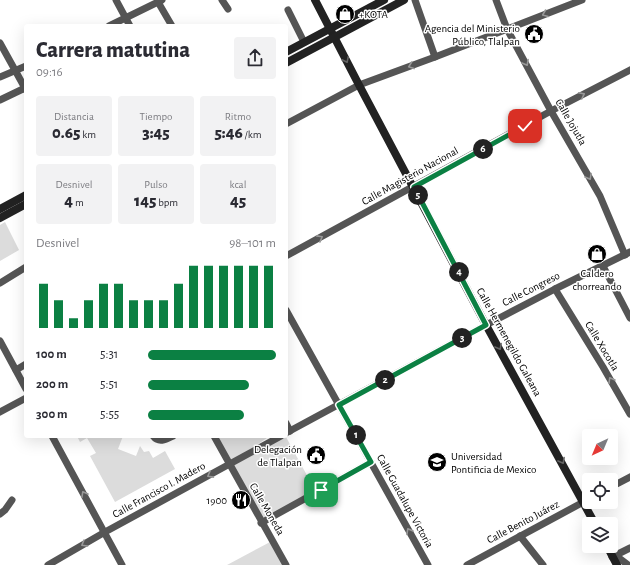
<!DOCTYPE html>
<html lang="es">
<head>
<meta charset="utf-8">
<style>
	:root { --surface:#fff; --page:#f2f2f3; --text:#2b2b33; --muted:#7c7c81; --accent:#0b8043 }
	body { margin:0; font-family:"Alegreya Sans",sans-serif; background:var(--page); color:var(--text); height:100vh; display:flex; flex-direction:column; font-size:15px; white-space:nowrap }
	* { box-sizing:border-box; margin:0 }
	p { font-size:13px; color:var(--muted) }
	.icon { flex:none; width:22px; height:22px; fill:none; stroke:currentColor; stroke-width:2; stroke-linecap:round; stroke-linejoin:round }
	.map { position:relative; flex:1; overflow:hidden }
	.panel { position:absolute; left:24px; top:24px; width:264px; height:414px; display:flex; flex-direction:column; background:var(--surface); border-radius:4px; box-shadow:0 4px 16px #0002 }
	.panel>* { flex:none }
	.needle { width:26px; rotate:224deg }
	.controls { position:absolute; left:582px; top:429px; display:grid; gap:8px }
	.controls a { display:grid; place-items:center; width:36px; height:36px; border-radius:4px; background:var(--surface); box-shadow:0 4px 16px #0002; font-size:20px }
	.pin { position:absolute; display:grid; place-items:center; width:34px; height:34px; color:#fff; margin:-17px; border-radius:8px; box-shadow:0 2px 6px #0006 }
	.km { position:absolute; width:20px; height:20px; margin:-10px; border-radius:50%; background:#222; color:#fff; font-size:11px; line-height:20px; text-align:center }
	.round { display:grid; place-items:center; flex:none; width:42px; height:42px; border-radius:4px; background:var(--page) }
	.overview { display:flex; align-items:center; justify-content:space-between; height:68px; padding:0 12px }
	h1 { font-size:22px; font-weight:800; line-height:30px }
	.stats { display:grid; grid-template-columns:repeat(3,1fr); gap:6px; height:68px; padding:4px 12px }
	.stats div { display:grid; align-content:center; border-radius:4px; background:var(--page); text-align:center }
	.stats b { font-size:17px; font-weight:800 }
	.stats small { font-size:11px; font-weight:400 }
	.stats p { font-size:11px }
	.chart { height:112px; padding:8px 12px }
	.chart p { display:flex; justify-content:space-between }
	.chart svg { width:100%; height:72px; margin-top:4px; stroke:var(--accent); stroke-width:6 }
	ul { padding:0 12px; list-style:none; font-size:13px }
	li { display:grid; grid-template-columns:64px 48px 1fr; align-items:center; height:30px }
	li i { height:10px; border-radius:5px; background:var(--accent) }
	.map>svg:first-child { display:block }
	.green { fill:#dcdcdc }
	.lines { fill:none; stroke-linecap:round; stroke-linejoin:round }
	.street { stroke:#555; stroke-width:7 }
	.secondary { stroke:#222; stroke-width:8 }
	.oneway { stroke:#999 }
	.oneway2 { stroke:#646464 }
	.route-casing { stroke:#fff; stroke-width:8 }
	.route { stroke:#0b8043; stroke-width:5 }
	.labels { text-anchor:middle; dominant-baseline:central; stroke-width:3; stroke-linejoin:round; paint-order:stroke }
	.poi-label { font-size:11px; fill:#000; stroke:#fff; text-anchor:end }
	.street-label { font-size:11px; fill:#000; stroke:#fff }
</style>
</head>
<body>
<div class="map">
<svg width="630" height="565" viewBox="0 0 630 565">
	<rect width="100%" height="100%" fill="#fff"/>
	<g class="green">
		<polygon points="5,222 19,250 0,261 0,225"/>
		<polygon points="77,436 123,436 118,449 136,456 140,446 144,452 149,451 153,458 165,451 175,469 115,502 90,456 96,453 87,438 80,442"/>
		<polygon points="216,436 266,436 267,438 230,463"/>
		<polygon points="286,437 315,490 262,522 231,464 260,448"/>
		<polygon points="272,541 285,565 227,565"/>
	</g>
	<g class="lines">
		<g class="street">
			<polyline points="116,0 130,26"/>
			<polyline points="222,0 228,9"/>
			<polyline points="415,0 435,57"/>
			<polyline points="496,0 507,29 551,111 600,196 625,255"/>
			<polyline points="158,2 172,26"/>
			<polyline points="288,10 304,42"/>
			<polyline points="109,26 162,0"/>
			<polyline points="0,43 26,90"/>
			<polyline points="0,77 26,66"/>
			<polyline points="0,100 25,88"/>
			<polyline points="286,124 359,85 435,57 582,0"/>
			<polyline points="286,256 551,111 630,70"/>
			<polyline points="603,266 630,318"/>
			<polyline points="0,283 26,267"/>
			<polyline points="555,289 603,367 630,414"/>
			<polyline points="286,310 428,565"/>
			<polyline points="0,341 26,389"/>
			<polyline points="16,370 26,364"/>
			<polyline points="0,412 26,398"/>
			<polyline points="286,423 290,431"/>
			<polyline points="286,433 486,325 555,289 630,252"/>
			<polyline points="52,436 122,565"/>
			<path d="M 153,436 C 159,444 167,439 173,436"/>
			<polyline points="214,436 286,565"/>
			<polyline points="611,487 630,477"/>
			<polyline points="0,514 5,510 12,500"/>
			<polyline points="261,523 371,462"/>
			<polyline points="520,536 543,565"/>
			<polyline points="615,555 628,565"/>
			<polyline points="612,557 630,548"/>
			<polyline points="48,565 105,532 281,436"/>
			<polyline points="467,565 589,499"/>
		</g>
		<g class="secondary">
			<polyline points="315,0 359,85 486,325 595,524"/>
			<polyline points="286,52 384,0"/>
			<polyline points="286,63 404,0"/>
			<polyline points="0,209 26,195"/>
			<polyline points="0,218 26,204"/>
			<polyline points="607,546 617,565"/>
		</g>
	</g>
	<defs><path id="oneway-chevron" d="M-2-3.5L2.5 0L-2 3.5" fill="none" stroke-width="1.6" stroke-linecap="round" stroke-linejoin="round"/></defs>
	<g class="oneway">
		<use href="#oneway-chevron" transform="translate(545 14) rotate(159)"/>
		<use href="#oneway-chevron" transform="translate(526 63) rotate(61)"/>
		<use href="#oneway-chevron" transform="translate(411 66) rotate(160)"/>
		<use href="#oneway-chevron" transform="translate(582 95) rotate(-27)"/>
		<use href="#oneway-chevron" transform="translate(589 177) rotate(61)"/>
		<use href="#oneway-chevron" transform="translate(320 238) rotate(-29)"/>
		<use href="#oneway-chevron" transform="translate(611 380) rotate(-120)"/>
		<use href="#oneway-chevron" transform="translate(210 475) rotate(151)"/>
		<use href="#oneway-chevron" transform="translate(84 494) rotate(-119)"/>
		<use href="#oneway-chevron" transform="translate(409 531) rotate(-119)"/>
		<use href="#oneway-chevron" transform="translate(84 544) rotate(150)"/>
	</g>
	<g class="oneway2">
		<use href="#oneway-chevron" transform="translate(346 60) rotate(64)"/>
		<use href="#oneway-chevron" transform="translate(499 347) rotate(61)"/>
		<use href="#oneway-chevron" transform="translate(562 461) rotate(61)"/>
	</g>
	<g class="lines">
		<g class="route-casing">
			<polyline id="route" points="321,490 371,462 339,405 486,325 414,187 525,126"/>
		</g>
		<use href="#route" class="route"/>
	</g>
	<defs>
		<g id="shop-disc" transform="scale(1)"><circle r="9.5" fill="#000" stroke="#fff"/><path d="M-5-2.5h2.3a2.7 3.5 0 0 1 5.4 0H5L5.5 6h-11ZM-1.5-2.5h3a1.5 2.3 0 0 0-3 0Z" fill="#fff"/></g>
		<g id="civic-disc" transform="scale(1)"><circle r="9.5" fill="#000" stroke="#fff"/><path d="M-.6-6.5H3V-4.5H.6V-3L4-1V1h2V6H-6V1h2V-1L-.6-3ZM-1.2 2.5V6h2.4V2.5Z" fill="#fff"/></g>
		<g id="university-disc" transform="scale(1)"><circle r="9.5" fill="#000" stroke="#fff"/><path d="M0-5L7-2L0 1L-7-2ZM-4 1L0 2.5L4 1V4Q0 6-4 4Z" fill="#fff"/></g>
		<g id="restaurant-disc" transform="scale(1)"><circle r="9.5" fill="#000" stroke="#fff"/><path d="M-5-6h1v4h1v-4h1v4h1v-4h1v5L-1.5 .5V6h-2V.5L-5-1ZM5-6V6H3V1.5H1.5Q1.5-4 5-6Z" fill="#fff"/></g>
	</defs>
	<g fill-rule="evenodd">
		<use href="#shop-disc" x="345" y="14"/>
		<use href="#civic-disc" x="534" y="34"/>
		<use href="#shop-disc" x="597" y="254"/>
		<use href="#civic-disc" x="316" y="455"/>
		<use href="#university-disc" x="437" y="462"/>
		<use href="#restaurant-disc" x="241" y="500"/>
	</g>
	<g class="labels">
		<g class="poi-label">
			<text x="359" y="14" text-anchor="start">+KOTA</text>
			<text x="520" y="28">Agencia del Ministerio<tspan x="520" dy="13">Público, Tlalpan</tspan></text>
			<text x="597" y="273" text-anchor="middle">Caldero<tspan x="597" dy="13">chorreando</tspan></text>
			<text x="302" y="449">Delegación<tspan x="302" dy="13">de Tlalpan</tspan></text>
			<text x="451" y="456" text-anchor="start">Universidad<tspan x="451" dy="13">Pontificia de Mexico</tspan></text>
			<text x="227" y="500">1900</text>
		</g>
		<g class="street-label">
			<text transform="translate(571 122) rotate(60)">Calle Jojutla</text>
			<text transform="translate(410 176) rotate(-29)">Calle Magisterio Nacional</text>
			<text transform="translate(531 289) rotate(-27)">Calle Congreso</text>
			<text transform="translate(509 342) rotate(61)">Calle Hermenegildo Galeana</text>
			<text transform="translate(602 346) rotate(59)">Calle Xocotla</text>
			<text transform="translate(159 490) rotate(-29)">Calle Francisco I. Madero</text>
			<text transform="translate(405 501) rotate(61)">Calle Guadalupe Victoria</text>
			<text transform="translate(267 509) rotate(60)">Calle Moneda</text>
			<text transform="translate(523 522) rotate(-28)">Calle Benito Juárez</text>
		</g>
	</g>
</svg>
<div class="controls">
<a><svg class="needle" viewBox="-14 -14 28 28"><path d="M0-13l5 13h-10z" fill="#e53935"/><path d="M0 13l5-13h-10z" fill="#7c7c81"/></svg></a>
<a><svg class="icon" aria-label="locate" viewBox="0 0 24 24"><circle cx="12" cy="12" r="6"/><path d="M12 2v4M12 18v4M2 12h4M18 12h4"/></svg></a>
<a><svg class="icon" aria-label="layers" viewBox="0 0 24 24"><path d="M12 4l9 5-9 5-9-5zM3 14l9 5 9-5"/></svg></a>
</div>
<div class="pin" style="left:321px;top:490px;background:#1e9e55"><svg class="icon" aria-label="arrive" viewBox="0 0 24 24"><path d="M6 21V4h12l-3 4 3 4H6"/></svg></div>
<div class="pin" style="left:525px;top:126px;background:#d93025"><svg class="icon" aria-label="check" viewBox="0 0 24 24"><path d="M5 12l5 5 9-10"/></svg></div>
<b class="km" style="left:356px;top:435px">1</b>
<b class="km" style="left:385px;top:380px">2</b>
<b class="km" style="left:462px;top:338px">3</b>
<b class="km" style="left:459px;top:272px">4</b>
<b class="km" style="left:418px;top:195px">5</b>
<b class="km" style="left:483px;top:149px">6</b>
<section class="panel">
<div class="overview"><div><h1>Carrera matutina</h1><p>09:16</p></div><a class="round"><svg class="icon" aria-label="share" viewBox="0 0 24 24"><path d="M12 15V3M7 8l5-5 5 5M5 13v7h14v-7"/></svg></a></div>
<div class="stats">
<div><p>Distancia</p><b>0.65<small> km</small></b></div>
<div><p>Tiempo</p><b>3:45</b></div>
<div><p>Ritmo</p><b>5:46<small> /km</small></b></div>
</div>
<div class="stats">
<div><p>Desnivel</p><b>4<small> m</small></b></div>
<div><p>Pulso</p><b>145<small> bpm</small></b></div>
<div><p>kcal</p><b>45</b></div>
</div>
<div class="chart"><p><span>Desnivel</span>98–101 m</p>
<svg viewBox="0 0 160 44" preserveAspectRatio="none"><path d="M5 44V17M15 44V27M25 44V38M35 44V27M45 44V17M55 44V17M65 44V27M75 44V27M85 44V27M95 44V17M105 44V6M115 44V6M125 44V6M135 44V6M145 44V6M155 44V6"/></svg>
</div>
<ul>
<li><b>100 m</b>5:31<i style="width:100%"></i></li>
<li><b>200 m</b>5:51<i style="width:79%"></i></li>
<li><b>300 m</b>5:55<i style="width:75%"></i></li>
</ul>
</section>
</div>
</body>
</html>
